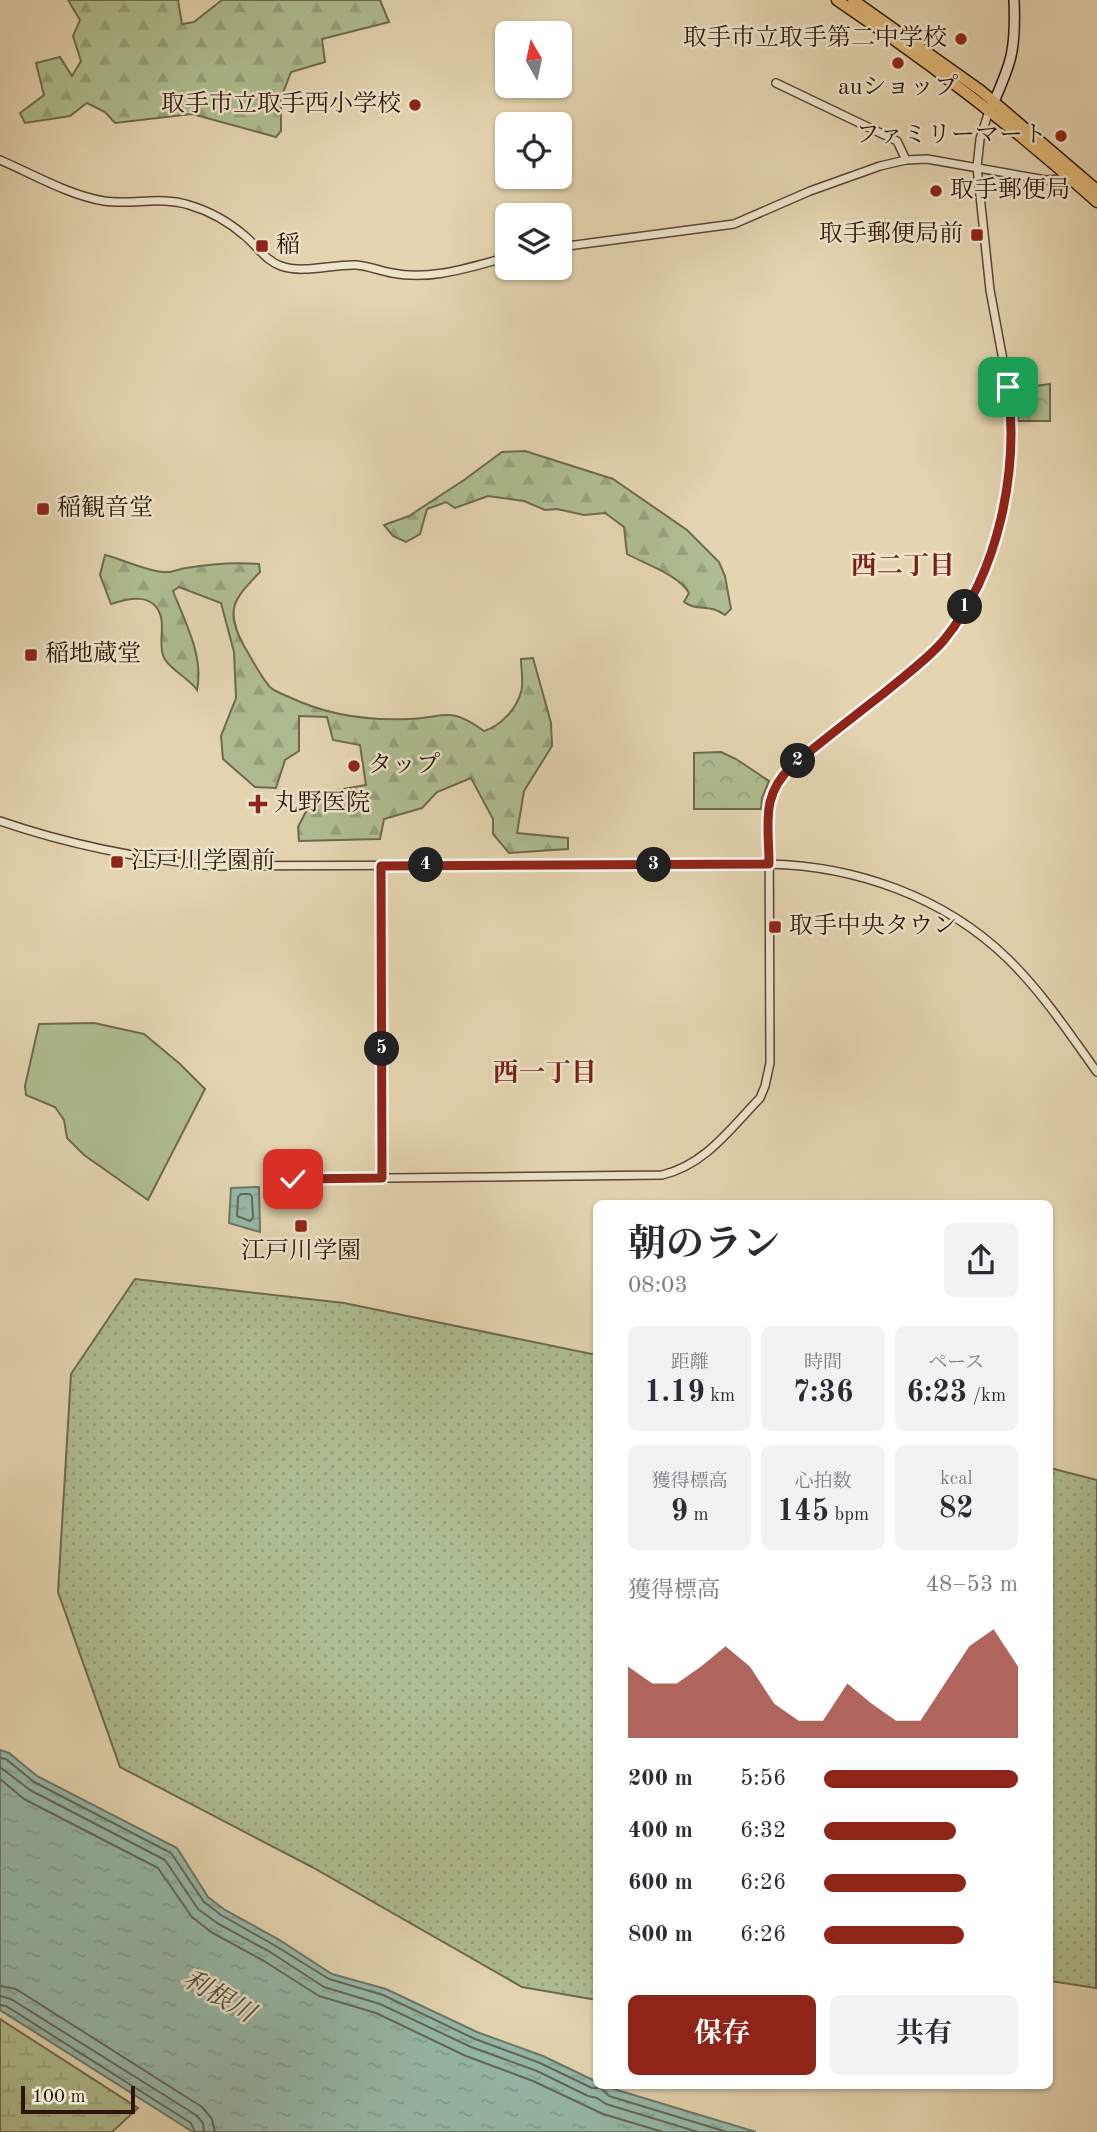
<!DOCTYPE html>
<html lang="ja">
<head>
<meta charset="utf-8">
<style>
	:root { --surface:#fff; --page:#f2f2f3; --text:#2b2b33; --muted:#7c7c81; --accent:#8f2418 }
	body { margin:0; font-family:"Old Standard TT","Noto Serif JP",serif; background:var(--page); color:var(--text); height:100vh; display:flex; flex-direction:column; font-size:26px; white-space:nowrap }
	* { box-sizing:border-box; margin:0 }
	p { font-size:23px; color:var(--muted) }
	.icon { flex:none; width:38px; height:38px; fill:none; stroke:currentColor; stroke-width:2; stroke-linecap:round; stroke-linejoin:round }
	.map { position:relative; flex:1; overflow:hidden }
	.panel { position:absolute; left:593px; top:1200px; width:460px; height:889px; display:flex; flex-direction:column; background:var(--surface); border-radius:10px; box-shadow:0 2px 5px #0004 }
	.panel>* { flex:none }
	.needle { width:46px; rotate:351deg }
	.tools { position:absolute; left:495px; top:21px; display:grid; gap:14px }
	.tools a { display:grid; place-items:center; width:77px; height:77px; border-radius:10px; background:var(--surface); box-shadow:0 2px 5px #0004; font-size:35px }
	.scale { position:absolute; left:21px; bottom:18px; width:114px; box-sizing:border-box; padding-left:7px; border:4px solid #2d1509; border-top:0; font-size:19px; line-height:24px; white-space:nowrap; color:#2d1509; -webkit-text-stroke:5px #ede4cc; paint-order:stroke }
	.pin { position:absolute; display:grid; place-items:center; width:60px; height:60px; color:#fff; margin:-30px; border-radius:14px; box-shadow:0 4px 10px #0006 }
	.km { position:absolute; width:35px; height:35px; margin:-18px; border-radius:50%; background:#222; color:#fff; font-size:19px; line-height:35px; text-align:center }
	.round { display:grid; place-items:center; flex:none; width:74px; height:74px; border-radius:10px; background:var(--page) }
	.summary { display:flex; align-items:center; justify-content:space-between; height:119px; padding:0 35px }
	h1 { font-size:38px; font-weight:700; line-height:52px }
	.metrics { display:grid; grid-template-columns:repeat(3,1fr); gap:10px; height:119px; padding:7px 35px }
	.metrics div { display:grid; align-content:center; border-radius:10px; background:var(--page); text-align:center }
	.metrics b { font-size:30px; font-weight:700 }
	.metrics small { font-size:19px; font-weight:400 }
	.metrics p { font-size:19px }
	.chart { height:196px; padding:14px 35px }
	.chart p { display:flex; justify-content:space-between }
	.chart svg { width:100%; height:126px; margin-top:7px; fill:var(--accent); opacity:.7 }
	.button { display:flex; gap:14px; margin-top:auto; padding:14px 35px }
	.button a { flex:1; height:80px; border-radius:10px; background:var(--accent); color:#fff; font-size:28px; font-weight:700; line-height:80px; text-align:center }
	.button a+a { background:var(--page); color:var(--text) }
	ul { padding:0 35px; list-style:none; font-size:23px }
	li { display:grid; grid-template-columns:112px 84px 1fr; align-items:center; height:52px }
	li i { height:18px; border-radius:9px; background:var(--accent) }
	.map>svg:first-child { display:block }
	.grass { fill:url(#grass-dots); stroke:#6e6a4c; stroke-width:2 }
	.forest { fill:url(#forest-firs); stroke:#6e6a4c; stroke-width:2 }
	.wetland { fill:url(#wetland-marsh); stroke:#6e6a4c; stroke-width:2 }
	.park { fill:url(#park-crowns); stroke:#6e6a4c; stroke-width:2 }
	.pitch { fill:#aebe90; stroke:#6e6a4c; stroke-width:2 }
	.water { fill:url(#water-ripples); stroke:#6c7769; stroke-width:2 }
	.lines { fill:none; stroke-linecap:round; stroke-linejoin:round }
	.shore { stroke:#626759; stroke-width:2 }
	.tertiary-casing { stroke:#5b4533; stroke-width:10 }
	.secondary-casing { stroke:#2d1509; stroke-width:12 }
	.trunk-casing { stroke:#2d1509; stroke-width:13 }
	.tertiary { stroke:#ede4cc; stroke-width:7 }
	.secondary { stroke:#ede4cc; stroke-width:9 }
	.trunk { stroke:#e2ba78; stroke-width:10 }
	.route-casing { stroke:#fff; stroke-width:14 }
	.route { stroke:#8f2418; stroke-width:9 }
	.poi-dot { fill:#8f2418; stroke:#ede4cc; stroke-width:2.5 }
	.labels { text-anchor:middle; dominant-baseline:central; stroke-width:5; stroke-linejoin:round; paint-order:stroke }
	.poi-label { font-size:24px; fill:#2d1509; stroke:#ede4cc; text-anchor:start }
	.neighbourhood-label { font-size:26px; font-weight:bold; fill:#7a1f14; stroke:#ede4cc }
	.water-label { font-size:26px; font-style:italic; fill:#524e41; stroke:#ede4cc }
</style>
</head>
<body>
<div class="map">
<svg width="1097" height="2132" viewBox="0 0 1097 2132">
	<defs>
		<pattern id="grass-dots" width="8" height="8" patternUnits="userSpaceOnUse" patternTransform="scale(1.75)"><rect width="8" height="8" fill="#aebe90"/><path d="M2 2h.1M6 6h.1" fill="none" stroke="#96a27b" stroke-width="1.8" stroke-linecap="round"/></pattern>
		<pattern id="forest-firs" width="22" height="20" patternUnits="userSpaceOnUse" patternTransform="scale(1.75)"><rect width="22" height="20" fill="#aebe90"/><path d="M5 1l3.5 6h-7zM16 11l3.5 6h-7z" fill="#96a27b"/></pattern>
		<pattern id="wetland-marsh" width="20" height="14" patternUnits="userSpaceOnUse" patternTransform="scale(1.75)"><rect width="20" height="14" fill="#aebe90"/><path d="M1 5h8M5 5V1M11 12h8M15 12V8" fill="none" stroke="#96a27b"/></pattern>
		<pattern id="park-crowns" width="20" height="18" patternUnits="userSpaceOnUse" patternTransform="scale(1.75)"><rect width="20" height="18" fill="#aebe90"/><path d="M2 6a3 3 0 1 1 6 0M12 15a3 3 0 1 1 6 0" fill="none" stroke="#96a27b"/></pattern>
		<pattern id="water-ripples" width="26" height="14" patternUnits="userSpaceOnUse" patternTransform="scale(1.75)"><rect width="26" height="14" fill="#96b9a9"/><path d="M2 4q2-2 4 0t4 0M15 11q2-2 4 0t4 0" fill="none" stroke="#829e90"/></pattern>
	</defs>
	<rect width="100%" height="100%" fill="#e4d5b0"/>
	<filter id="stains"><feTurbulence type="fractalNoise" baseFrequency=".00286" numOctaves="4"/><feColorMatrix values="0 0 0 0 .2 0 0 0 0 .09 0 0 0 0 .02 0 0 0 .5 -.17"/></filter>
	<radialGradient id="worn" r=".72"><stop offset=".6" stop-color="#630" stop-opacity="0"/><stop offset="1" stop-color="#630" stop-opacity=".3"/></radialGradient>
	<g class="grass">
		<polygon points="135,1279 344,1303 597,1355 597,2000 522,1987 312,1867 120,1767 58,1592 71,1374"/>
		<polygon points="1050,1468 1097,1480 1096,1988 1050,1981"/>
	</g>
	<g class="forest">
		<polygon points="68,0 178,0 182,24 194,22 222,0 380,0 389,22 322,39 325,62 291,72 281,98 281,131 276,137 192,114 115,123 105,112 87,103 70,116 25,123 20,113 44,95 36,63 60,57 72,76 81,61 73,36 80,20"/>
		<path d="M 525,451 L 613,479 L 687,530 L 719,562 L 725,576 L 731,609 L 725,615 C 709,603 698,612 684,602 L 689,593 C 679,575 645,564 627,554 L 624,527 L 605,513 L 584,515 L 557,509 L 545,510 L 524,501 L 488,496 L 455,508 L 446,502 L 427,509 L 420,534 L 406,542 L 393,536 L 384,525 L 409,516 L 464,480 L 502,452 Z"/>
		<path d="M 105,555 C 125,560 150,573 170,572 C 175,571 180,569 186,568 C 209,564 236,562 259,564 L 260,572 C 234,599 224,609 244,646 C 252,659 260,676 270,687 C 275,692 283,694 289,697 C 327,715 367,721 409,719 C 447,717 449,706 484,731 C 500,726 516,710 521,692 C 524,683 521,669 521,659 L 533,658 L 551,723 L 552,746 L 524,791 L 517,833 L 568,838 L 568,849 L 509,853 L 493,834 L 493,819 L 471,778 L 437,792 L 422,808 L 384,819 L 380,839 L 299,841 L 298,827 L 315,794 L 366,785 L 360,745 L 333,740 L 327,717 L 299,716 L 299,751 L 285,760 L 276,788 L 255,787 L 223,759 L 221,736 L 236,698 L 234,652 L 221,603 L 179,587 L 173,591 C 185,622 204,656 197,690 C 189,678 166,667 163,655 C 159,643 164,629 161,617 C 154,592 129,598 111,604 L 100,575 Z"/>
	</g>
	<polygon class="wetland" points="0,2019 138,2108 112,2132 0,2132"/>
	<g class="park">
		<polygon points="1050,384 1050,421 1018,421 1015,389"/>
		<polygon points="721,752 736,759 769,781 762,798 761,809 694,809 694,753"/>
	</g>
	<polygon class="pitch" points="94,1023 144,1034 180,1064 205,1089 148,1200 84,1155 67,1138 64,1120 55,1107 26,1095 25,1086 39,1024"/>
	<g class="water">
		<polygon points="259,1187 260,1232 229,1223 231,1188"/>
		<polygon points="0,1750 9,1753 37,1776 177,1848 208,1897 225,1910 278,1939 332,1974 386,1989 477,2032 543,2056 597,2082 597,2086 604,2086 756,2132 193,2132 0,2010"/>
	</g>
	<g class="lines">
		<g class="shore">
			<polygon points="241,1194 250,1194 252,1197 253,1218 250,1221 237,1216 238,1197"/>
			<polyline points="0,1758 6,1759 34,1782 171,1853 204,1902 221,1915 274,1945 329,1979 383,1995 475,2039 540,2063 592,2088 601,2088 609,2096 727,2132"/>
			<polyline points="0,1767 30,1790 165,1860 198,1909 217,1923 270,1952 324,1987 380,2004 471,2047 537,2071 588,2096 597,2098 606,2104 698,2132"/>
			<polyline points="0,1779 24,1799 158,1868 192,1917 211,1932 264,1961 319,1996 376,2013 466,2056 533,2081 603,2114 663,2132"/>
			<polyline points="0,1986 16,1989 202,2107 212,2119 215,2132"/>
			<polyline points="0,1996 11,1999 196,2115 203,2123 204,2132"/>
			<polyline points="0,2005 6,2006 191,2123 195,2132"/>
		</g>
		<g class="tertiary-casing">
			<g id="tertiary">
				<polyline points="776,83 897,141 906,160"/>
				<path d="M 0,160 C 33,174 68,195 104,201 C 133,205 161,196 189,205 C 209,211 229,222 245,236 C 257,246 266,261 281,266 C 304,274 332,264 356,265 C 369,266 380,271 392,273 C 431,281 470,267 508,257"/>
				<polyline points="560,247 734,224 810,191 880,166 906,160 927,159 1046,180 1060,179 1066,175"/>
				<path d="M 0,821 C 70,845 140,859 214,866 L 769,864 C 856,866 944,897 1007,958 C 1042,992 1069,1033 1097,1072"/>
				<polyline points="381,865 382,1178"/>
				<path d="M 293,1179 L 662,1175 C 705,1165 730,1129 760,1098 L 765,1086 L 770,1063 L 769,809 L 772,791 L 784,773 L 900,680 L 943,641 L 962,614 L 977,585 L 997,533 L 1008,484 L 1012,425 L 1008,387 L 990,290 L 977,167 L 980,139 L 989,111"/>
			</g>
		</g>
		<g class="secondary-casing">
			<path id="secondary" d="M 992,106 C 1012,62 1016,49 1014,0"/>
		</g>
		<g class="trunk-casing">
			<g id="trunk">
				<path d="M 837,0 C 928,61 1015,128 1097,202"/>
				<polyline points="853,0 980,90 1097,190"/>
			</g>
		</g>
		<use href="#tertiary" class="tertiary"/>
		<use href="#secondary" class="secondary"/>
		<use href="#trunk" class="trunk"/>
	</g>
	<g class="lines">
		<g class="route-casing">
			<path id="route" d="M 293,1179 L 382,1178 L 381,866 L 769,864 C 769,824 760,796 792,766 C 822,741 853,717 884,693 C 904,676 927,660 944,640 C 999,572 1019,471 1008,387"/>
		</g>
		<use href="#route" class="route"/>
	</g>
	<g class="poi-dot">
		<circle cx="961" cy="39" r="7"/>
		<circle cx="898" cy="63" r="7"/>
		<circle cx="415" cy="105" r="7"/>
		<circle cx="1061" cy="136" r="7"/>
		<circle cx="936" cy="191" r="7"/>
		<rect x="970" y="228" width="14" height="14" rx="3.5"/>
		<rect x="255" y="239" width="14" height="14" rx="3.5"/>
		<rect x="36" y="502" width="14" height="14" rx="3.5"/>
		<rect x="24" y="648" width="14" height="14" rx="3.5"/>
		<circle cx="354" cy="766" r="7"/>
		<path d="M254.5 793.5h7v7h7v7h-7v7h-7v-7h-7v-7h7z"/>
		<rect x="110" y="855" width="14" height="14" rx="3.5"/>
		<rect x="768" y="920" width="14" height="14" rx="3.5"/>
		<rect x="294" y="1219" width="14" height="14" rx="3.5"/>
	</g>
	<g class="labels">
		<g class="poi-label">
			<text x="947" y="39" text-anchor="end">取手市立取手第二中学校</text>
			<text x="898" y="88" text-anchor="middle">auショップ</text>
			<text x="401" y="105" text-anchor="end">取手市立取手西小学校</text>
			<text x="1047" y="136" text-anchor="end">ファミリーマート</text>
			<text x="950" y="191">取手郵便局</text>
			<text x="963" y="235" text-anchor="end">取手郵便局前</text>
			<text x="276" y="246">稲</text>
			<text x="57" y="509">稲観音堂</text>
			<text x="45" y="655">稲地蔵堂</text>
			<text x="368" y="766">タップ</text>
			<text x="274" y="804">丸野医院</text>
			<text x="131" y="862">江戸川学園前</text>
			<text x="789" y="927">取手中央タウン</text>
			<text x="301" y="1252" text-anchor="middle">江戸川学園</text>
		</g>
		<g class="neighbourhood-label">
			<text x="903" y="567">西二丁目</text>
			<text x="545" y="1074">西一丁目</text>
		</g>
		<g class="water-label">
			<text transform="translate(218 1997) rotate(30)">利根川</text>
		</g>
	</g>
	<rect width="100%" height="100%" filter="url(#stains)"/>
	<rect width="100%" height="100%" fill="url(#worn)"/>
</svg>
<div class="tools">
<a><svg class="needle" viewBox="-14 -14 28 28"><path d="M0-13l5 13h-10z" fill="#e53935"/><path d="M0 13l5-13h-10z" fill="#7c7c81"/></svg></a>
<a><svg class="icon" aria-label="locate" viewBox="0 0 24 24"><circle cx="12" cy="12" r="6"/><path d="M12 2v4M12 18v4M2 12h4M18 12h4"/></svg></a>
<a><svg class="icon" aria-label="layers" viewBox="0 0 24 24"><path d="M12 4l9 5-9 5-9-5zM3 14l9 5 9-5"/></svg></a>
</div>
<div class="scale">100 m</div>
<div class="pin" style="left:1008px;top:387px;background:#1e9e55"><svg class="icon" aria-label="arrive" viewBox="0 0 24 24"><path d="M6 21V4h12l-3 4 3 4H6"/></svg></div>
<div class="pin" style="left:293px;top:1179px;background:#d93025"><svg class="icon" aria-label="check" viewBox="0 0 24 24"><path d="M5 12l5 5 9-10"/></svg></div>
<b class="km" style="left:965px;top:607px">1</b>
<b class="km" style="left:798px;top:761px">2</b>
<b class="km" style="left:654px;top:865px">3</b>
<b class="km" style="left:426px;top:865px">4</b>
<b class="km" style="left:382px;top:1049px">5</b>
<section class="panel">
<div class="summary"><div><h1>朝のラン</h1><p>08:03</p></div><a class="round"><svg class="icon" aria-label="share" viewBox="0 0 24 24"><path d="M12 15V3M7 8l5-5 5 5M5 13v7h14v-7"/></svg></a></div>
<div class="metrics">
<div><p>距離</p><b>1.19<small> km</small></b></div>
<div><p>時間</p><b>7:36</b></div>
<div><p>ペース</p><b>6:23<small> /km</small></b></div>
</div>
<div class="metrics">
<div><p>獲得標高</p><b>9<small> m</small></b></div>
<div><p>心拍数</p><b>145<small> bpm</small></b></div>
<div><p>kcal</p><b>82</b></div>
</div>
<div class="chart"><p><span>獲得標高</span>48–53 m</p>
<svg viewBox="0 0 160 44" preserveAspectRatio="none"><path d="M0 44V19L10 25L20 25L30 19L40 12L50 19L60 32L70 38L80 38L90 25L100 32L110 38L120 38L130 25L140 12L150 6L160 19V44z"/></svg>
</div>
<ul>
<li><b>200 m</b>5:56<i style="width:100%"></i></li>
<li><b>400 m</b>6:32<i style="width:68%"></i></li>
<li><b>600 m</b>6:26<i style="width:73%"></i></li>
<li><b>800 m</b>6:26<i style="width:72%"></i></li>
</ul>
<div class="button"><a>保存</a><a>共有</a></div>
</section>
</div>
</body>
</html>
